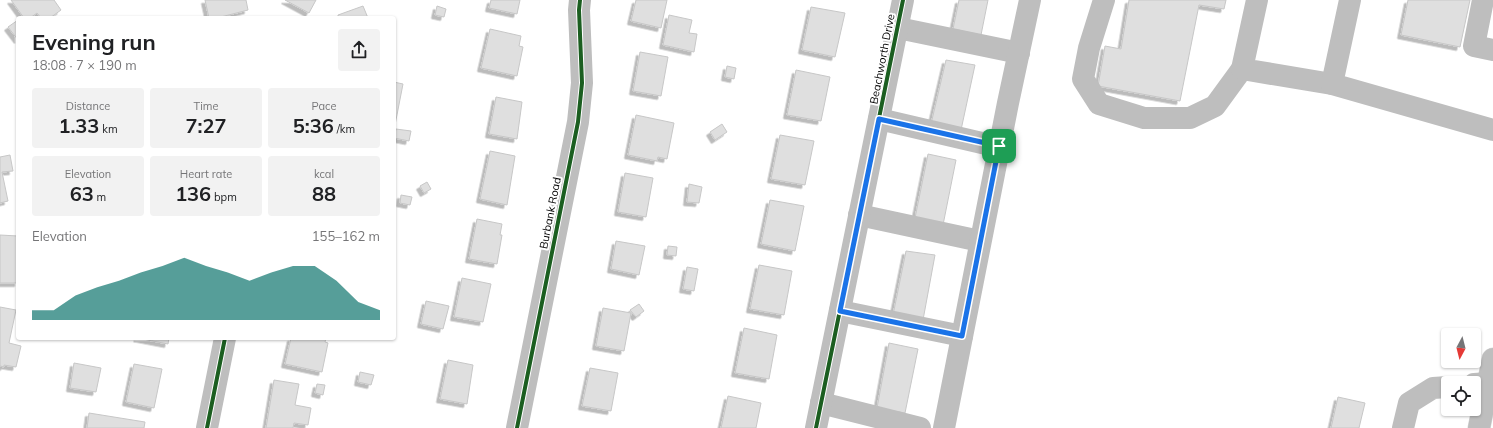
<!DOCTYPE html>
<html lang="en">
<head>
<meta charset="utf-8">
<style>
	:root { --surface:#fff; --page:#f2f2f2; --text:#202124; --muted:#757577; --accent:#0f766e }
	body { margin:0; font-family:Mulish,sans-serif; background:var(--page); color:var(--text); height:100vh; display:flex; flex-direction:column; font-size:15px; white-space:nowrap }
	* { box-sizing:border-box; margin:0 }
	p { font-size:13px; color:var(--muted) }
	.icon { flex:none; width:22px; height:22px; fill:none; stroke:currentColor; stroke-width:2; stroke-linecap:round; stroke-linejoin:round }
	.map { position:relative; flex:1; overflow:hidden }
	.sheet { position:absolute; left:16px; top:16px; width:380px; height:324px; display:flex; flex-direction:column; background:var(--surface); border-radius:4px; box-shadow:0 1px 3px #0004 }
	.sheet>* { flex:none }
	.needle { width:26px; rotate:187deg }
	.controls { position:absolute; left:1441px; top:328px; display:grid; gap:8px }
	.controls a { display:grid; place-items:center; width:40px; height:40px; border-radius:4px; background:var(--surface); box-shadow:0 1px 3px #0004; font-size:20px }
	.pin { position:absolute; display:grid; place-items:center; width:34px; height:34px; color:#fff; margin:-17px; border-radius:8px; box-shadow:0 2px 6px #0006 }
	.round { display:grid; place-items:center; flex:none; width:42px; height:42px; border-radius:4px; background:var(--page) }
	.summary { display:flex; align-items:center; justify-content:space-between; height:68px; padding:0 16px }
	h1 { font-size:22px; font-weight:700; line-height:30px }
	.stats { display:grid; grid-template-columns:repeat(3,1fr); gap:6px; height:68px; padding:4px 16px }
	.stats div { display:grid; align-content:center; border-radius:4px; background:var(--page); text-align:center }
	.stats b { font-size:20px; font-weight:700 }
	.stats small { font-size:11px; font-weight:400 }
	.stats p { font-size:11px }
	.chart { height:112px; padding:8px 16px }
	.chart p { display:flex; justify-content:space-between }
	.chart svg { width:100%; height:72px; margin-top:4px; fill:var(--accent); opacity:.7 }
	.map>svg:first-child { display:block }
	.building { fill:#dfdfdf; stroke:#c7c7c7; filter:url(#shadow) }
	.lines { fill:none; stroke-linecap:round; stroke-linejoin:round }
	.major-casing { stroke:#dbdbdb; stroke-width:23 }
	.minor { stroke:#bebebe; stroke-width:22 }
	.major { stroke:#bebebe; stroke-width:22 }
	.cycleway-casing { stroke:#fff; stroke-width:6 }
	.cycleway { stroke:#1b5e20; stroke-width:4 }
	.route-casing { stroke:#fff; stroke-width:8 }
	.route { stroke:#1a73e8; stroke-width:5 }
	.labels { text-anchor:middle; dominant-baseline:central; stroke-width:4; stroke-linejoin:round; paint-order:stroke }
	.street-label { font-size:11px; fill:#000; stroke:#fff }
</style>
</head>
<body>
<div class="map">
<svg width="1493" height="428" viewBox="0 0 1493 428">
	<defs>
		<filter id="shadow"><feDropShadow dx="-3.5" dy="3.5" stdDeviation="0" flood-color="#0004"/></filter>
	</defs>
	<rect width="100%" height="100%" fill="#fff"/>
	<g class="building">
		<polygon points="11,0 54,0 61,10 50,18 41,18 37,13 30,18 24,18"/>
		<polygon points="205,0 246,0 248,10 217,18 209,18"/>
		<polygon points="285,0 316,0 309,13"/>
		<polygon points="491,0 520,0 517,14 489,8"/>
		<polygon points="636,0 667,0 661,28 631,21"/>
		<polygon points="959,0 988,0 981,35 953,29"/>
		<polygon points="1129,0 1226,0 1224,9 1199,5 1180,101 1098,86 1105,46 1121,49"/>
		<polygon points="1408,0 1470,0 1460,47 1401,35"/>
		<polygon points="363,6 368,18 338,18 338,15"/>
		<polygon points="437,6 446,9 444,17 435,15"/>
		<polygon points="811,7 845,13 835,57 802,50"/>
		<polygon points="669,15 692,20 689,33 697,34 694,52 663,45"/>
		<polygon points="18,20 18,40 8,27"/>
		<polygon points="490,29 521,36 519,46 523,47 517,76 481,68"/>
		<polygon points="640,52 668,57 661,96 633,91"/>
		<polygon points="946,60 975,65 961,130 931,124"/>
		<polygon points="727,66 736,68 734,79 725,77"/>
		<polygon points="796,70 830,77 821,121 787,115"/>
		<polygon points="394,82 403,84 395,125 394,125"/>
		<polygon points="496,97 522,102 517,139 489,134"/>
		<polygon points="636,115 674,123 667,159 658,157 657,161 628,155"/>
		<polygon points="722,124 727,132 715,140 710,132"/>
		<polygon points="396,129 411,131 409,141 394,138"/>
		<polygon points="780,135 814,141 805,185 771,179"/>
		<polygon points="490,151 515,156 507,205 480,199"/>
		<polygon points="928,154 956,160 943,225 915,218"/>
		<polygon points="10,155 13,171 2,172 8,201 0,203 0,157"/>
		<polygon points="625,173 653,178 646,217 618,212"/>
		<polygon points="427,182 431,189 424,193 420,186"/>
		<polygon points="689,184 702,187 699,203 687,202"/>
		<polygon points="401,195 412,197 410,205 400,203"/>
		<polygon points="770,200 804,206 795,251 761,244"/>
		<polygon points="477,219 502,224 500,235 502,235 497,264 469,259"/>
		<polygon points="0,235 18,236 18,283 0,283"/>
		<polygon points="616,241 645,246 639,275 611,269"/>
		<polygon points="668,246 677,247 676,256 667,255"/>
		<polygon points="906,251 935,255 923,320 893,315"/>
		<polygon points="759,265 792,271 784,315 750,309"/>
		<polygon points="687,267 698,269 694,291 683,289"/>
		<polygon points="462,278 491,284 483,322 454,317"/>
		<polygon points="426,301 449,306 443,329 421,324"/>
		<polygon points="639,304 644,311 636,317 630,310"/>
		<polygon points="0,307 16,310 9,343 21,346 16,367 4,365 4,367 0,366"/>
		<polygon points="603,308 631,313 624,351 596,346"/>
		<polygon points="744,328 777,335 769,379 735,373"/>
		<polygon points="137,338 169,338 168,344"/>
		<polygon points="291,338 326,338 325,342 328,343 322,372 285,364"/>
		<polygon points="889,343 918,349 905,413 877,408"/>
		<polygon points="448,360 473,365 467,404 440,399"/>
		<polygon points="74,363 101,368 96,392 70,388"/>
		<polygon points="134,364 162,369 154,408 126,402"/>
		<polygon points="590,368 618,373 611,411 582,406"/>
		<polygon points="360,372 374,375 371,385 358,382"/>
		<polygon points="274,380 299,384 295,405 311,408 308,425 294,423 293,428 266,428"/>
		<polygon points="317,384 325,385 323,395 315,393"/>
		<polygon points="728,396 761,403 756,428 721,428"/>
		<polygon points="1338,397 1365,403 1359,428 1331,428"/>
		<polygon points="89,413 145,422 144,428 87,428"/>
	</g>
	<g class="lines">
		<g class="major-casing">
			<polyline id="major" points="1479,428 1493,359"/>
		</g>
		<g class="minor">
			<polyline points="1104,0 1089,48 1083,79 1099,104 1144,118 1190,118 1215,106 1242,69"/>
			<polyline points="1257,0 1242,69 1332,84"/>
			<polyline points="1350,0 1332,84 1493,130"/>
			<polyline points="1483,0 1474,46 1493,50"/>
			<polyline points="898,28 1019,53"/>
			<polyline points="879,119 999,147"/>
			<polyline points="859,215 980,241"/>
			<polyline points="840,311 962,336"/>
			<polyline points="1474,384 1488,383"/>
			<polyline points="821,403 920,428"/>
			<polyline points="207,428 225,338"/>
			<polyline points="517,428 578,122 582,83 579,10 580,0"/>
			<polyline points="816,428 903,0"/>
			<polyline points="944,428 1008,103 1030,0"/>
			<polyline points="1403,428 1409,403 1433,388 1448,387"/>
		</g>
		<use href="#major" class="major"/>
		<g class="cycleway-casing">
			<g id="cycleway">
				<polyline points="207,428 225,338"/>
				<polyline points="517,428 578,122 582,83 579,10 580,0"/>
				<polyline points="816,428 903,0"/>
			</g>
		</g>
		<use href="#cycleway" class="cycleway"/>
	</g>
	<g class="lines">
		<g class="route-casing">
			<polygon id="route" points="879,119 999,146 962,336 840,311"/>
		</g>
		<use href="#route" class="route"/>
	</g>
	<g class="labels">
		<g class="street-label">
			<text transform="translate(882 59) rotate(-79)">Beachworth Drive</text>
			<text transform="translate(550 213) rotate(-79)">Burbank Road</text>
		</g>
	</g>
</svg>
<div class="controls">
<a><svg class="needle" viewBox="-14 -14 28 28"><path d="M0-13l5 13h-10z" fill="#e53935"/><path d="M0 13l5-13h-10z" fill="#757577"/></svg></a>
<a><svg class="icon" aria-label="locate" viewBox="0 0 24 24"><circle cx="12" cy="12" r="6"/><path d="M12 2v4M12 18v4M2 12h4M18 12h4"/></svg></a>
</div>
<div class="pin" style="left:999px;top:146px;background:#1e9e55"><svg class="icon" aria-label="arrive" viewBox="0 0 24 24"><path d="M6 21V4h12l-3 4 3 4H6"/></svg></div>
<section class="sheet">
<div class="summary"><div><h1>Evening run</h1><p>18:08 · 7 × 190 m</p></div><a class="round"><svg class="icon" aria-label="share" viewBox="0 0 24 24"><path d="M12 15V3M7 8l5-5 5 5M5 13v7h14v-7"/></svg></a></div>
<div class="stats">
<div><p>Distance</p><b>1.33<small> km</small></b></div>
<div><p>Time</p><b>7:27</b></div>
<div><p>Pace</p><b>5:36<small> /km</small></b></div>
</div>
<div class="stats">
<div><p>Elevation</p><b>63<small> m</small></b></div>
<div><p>Heart rate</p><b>136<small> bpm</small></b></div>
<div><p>kcal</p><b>88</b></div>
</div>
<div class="chart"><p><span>Elevation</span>155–162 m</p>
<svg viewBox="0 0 160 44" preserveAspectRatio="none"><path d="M0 44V38L10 38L20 29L30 24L40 20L50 15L60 11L70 6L80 11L90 15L100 20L110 15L120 11L130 11L140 20L150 33L160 38V44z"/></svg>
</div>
</section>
</div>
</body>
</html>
